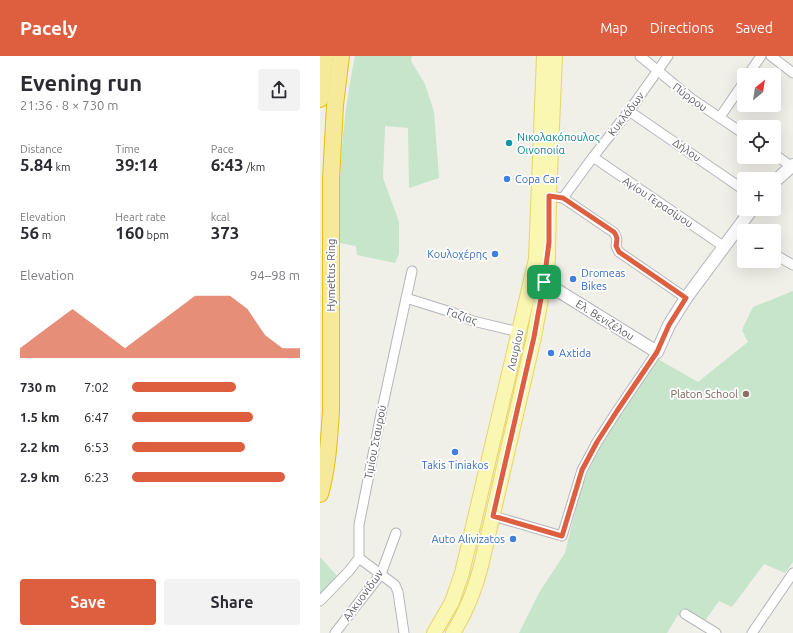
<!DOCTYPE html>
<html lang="en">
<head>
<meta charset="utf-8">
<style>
	:root { --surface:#fff; --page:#f2f2f3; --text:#2b2b33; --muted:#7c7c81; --accent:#de5f40 }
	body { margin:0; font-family:Ubuntu,sans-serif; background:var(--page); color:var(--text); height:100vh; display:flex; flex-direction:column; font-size:15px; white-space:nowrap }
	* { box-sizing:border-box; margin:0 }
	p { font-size:13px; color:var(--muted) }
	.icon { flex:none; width:22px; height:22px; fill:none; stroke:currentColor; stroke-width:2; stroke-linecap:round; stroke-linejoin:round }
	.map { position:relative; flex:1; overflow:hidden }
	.sheet { display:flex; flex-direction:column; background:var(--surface); width:320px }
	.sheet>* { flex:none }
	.needle { width:26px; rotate:30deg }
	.controls { position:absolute; left:417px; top:12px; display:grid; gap:8px }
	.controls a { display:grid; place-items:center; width:44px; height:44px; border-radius:4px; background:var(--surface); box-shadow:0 4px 16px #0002; font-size:20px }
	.pin { position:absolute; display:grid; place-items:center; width:34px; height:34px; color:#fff; margin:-17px; border-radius:8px; box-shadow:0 2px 6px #0006 }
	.round { display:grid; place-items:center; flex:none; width:42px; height:42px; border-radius:4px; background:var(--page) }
	.summary { display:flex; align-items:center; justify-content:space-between; height:68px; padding:0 20px }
	h1 { font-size:22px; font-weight:700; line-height:30px }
	.stats { display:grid; grid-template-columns:repeat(3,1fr); gap:6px; height:68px; padding:4px 20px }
	.stats div { display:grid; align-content:center }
	.stats b { font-size:17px; font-weight:700 }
	.stats small { font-size:11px; font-weight:400 }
	.stats p { font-size:11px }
	.chart { height:112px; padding:8px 20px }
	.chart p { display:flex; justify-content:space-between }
	.chart svg { width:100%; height:72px; margin-top:4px; fill:var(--accent); opacity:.7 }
	.primary-button { display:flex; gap:8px; margin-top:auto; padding:8px 20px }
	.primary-button a { flex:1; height:46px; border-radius:4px; background:var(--accent); color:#fff; font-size:16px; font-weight:700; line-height:46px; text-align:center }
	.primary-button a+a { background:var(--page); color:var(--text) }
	ul { padding:0 20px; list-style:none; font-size:13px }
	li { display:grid; grid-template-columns:64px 48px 1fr; align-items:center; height:30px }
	li i { height:10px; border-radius:5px; background:var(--accent) }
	header { display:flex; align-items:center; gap:24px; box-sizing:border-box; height:56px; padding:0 20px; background:var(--accent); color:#fff }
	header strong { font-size:19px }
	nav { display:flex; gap:22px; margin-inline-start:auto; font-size:14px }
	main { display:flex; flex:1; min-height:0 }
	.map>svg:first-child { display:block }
	.green { fill:#c6e5ca }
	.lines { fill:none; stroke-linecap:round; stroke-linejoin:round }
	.street-casing { stroke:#b5b6bb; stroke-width:11 }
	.secondary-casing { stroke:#b6b8be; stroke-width:14 }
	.primary-casing { stroke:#e8d468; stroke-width:16 }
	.highway-casing { stroke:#e8be10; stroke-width:18 }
	.street { stroke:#fff; stroke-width:9 }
	.secondary { stroke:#fff; stroke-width:12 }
	.primary { stroke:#faf7b3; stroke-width:14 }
	.highway { stroke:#f6e999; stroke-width:16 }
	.route-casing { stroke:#fff; stroke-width:8 }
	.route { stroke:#de5f40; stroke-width:5 }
	.culture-dot { fill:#0f9aa8; stroke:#fff; stroke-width:1.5 }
	.shop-dot { fill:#3f7fe0; stroke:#fff; stroke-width:1.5 }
	.education-dot { fill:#8d6e63; stroke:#fff; stroke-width:1.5 }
	.labels { text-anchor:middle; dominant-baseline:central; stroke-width:3.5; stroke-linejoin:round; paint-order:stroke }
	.street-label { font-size:11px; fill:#5f6167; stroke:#fff }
	.culture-label { font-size:11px; fill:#0d838f; stroke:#fff; text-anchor:start }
	.shop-label { font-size:11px; fill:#366cbe; stroke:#fff; text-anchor:start }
	.education-label { font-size:11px; fill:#785e54; stroke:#fff; text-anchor:end }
</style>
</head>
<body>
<header>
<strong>Pacely</strong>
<nav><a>Map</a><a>Directions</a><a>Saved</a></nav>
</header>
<main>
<section class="sheet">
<div class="summary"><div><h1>Evening run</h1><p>21:36 · 8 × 730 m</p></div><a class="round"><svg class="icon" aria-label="share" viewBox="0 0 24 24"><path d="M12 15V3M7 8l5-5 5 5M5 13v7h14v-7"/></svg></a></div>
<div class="stats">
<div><p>Distance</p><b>5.84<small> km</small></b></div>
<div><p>Time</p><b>39:14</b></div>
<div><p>Pace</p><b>6:43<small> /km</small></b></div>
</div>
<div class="stats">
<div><p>Elevation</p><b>56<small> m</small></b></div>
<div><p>Heart rate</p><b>160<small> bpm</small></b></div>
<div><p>kcal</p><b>373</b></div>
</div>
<div class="chart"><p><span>Elevation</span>94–98 m</p>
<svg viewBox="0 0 160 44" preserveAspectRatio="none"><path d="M0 44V38L10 30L20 22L30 14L40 22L50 30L60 38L70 30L80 22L90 14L100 6L110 6L120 6L130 14L140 30L150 38L160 38V44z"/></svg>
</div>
<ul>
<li><b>730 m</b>7:02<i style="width:62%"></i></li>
<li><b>1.5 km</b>6:47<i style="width:72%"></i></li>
<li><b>2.2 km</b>6:53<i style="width:67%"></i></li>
<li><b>2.9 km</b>6:23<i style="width:91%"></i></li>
</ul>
<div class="primary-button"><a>Save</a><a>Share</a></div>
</section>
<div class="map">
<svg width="473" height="577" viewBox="0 0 473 577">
	<rect width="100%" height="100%" fill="#f0efe8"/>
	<g class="green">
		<path d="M 35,0 L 92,0 L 91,5 L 105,28 L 114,56 L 119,122 L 89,132 L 88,72 L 65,70 L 63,122 L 79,166 L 79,198 L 75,207 L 37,199 L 36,190 L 20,187 C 18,125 22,62 35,0 Z"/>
		<polygon points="473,235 473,506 465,517 444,508 412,551 399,545 379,573 358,559 347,577 199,577 219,537 245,497 261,432 279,389 336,302 378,326 428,286 422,274 433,251"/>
		<polygon points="0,501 19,522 0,540"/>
	</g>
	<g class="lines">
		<g class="street-casing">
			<g id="street">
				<polyline points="320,0 372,43 424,78"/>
				<polyline points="451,0 473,17"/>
				<polyline points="428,19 441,0"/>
				<polyline points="309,55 424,134"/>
				<polyline points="400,61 424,26"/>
				<polyline points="454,98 471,110"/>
				<polyline points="273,101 403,190"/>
				<polyline points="229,140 243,142 273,101 309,55 348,0"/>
				<path d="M 243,142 L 293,176 C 298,181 297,184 296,190 L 299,196 L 366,242"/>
				<polyline points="454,198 473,209"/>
				<polyline points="86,242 134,257 153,265 199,276"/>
				<polyline points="173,460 242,480 262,414 277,386 297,355 337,296"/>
				<polyline points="39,502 75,529 78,536 84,577"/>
				<polyline points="0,545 29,515 39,502 39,469 61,358 92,215"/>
				<polyline points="365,558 396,577"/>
				<polyline points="15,577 61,518 76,477"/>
				<polyline points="432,577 473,517"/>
			</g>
		</g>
		<g class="secondary-casing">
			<g id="secondary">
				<polyline points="454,126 473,109"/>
				<polyline points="217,225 224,226 337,296 349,269 366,242 432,153"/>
			</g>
		</g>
		<g class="primary-casing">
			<g id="primary">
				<polyline points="114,577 132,546 142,517 216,203 224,0"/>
				<path d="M 133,577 C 146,556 155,534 161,510 L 214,281 L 228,204 L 229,140 L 235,0"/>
			</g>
		</g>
		<g class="highway-casing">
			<g id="highway">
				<polyline points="0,43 5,0"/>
				<path d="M 0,438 C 8,410 9,383 11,355 L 11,123 L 15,49 L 21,0"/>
			</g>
		</g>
		<use href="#street" class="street"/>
		<use href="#secondary" class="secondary"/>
		<use href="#primary" class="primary"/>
		<use href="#highway" class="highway"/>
	</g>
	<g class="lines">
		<g class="route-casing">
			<path id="route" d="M 229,140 L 243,142 L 294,176 C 298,181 297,184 296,190 L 299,196 L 366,242 L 349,269 L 337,296 L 297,355 L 277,386 L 262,414 L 242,480 L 173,460 L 214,281 L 224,226 L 229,186 Z"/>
		</g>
		<use href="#route" class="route"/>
	</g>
	<circle class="culture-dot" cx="189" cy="87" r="4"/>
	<g class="shop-dot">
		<circle cx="187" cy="123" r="4"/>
		<circle cx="175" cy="198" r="4"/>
		<circle cx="253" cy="223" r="4"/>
		<circle cx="231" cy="297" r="4"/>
		<circle cx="135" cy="396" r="4"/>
		<circle cx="193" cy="483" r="4"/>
	</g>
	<circle class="education-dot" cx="426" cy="338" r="4"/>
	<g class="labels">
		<g class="street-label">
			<text transform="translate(370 41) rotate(36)">Πύρρου</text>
			<text transform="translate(306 58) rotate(-53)">Κυκλάδων</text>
			<text transform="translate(367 94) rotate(35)">Δήλου</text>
			<text transform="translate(338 146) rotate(34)">Αγίου Γερασίμου</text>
			<text transform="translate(11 219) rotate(-90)">Hymettus Ring</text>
			<text transform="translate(142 260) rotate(19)">Γαζίας</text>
			<text transform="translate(285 264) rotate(32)">Ελ. Βενιζέλου</text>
			<text transform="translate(195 294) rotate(-77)">Λαυρίου</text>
			<text transform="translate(55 386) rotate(-79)">Τιμίου Σταυρού</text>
			<text transform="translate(43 539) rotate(-54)">Αλκυονίδων</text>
		</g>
		<g class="culture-label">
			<text x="197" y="81">Νικολακόπουλος<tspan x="197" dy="13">Οινοποιία</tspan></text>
		</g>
		<g class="shop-label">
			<text x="195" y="123">Copa Car</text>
			<text x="167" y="198" text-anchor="end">Κουλοχέρης</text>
			<text x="261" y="217">Dromeas<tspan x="261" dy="13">Bikes</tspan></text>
			<text x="239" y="297">Axtida</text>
			<text x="135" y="409" text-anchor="middle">Takis Tiniakos</text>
			<text x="185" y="483" text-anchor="end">Auto Alivizatos</text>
		</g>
		<g class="education-label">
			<text x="418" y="338">Platon School</text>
		</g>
	</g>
</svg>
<div class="controls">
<a><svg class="needle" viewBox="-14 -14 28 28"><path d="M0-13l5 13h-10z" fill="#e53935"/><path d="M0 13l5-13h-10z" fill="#7c7c81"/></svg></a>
<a><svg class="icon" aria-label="locate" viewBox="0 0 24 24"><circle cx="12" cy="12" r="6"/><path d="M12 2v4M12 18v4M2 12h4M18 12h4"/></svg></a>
<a>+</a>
<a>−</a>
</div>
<div class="pin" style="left:224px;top:226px;background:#1e9e55"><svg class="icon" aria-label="arrive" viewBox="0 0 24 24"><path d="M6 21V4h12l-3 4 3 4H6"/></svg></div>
</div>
</main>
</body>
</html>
